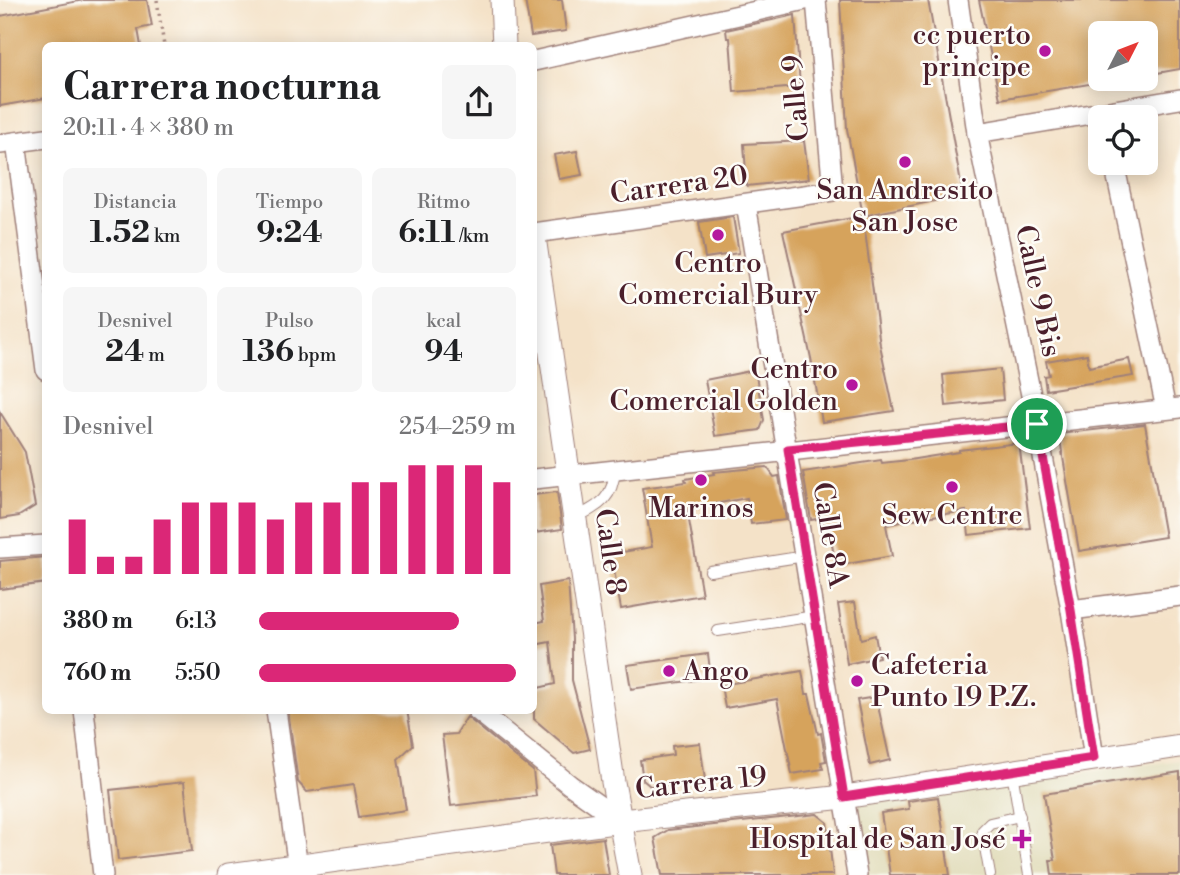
<!DOCTYPE html>
<html lang="es">
<head>
<meta charset="utf-8">
<style>
	:root { --surface:#fff; --page:#f6f6f6; --text:#202124; --muted:#757577; --accent:#db2777 }
	body { margin:0; font-family:"Libre Bodoni",serif; background:var(--page); color:var(--text); height:100vh; display:flex; flex-direction:column; font-size:26px; white-space:nowrap }
	* { box-sizing:border-box; margin:0 }
	p { font-size:23px; color:var(--muted) }
	.icon { flex:none; width:38px; height:38px; fill:none; stroke:currentColor; stroke-width:2; stroke-linecap:round; stroke-linejoin:round }
	.map { position:relative; flex:1; overflow:hidden }
	.details { position:absolute; left:42px; top:42px; width:495px; height:672px; display:flex; flex-direction:column; background:var(--surface); border-radius:10px; box-shadow:0 4px 18px #0003 }
	.details>* { flex:none }
	.needle { width:46px; rotate:48deg }
	.fabs { position:absolute; left:1088px; top:21px; display:grid; gap:14px }
	.fabs a { display:grid; place-items:center; width:70px; height:70px; border-radius:10px; background:var(--surface); box-shadow:0 4px 18px #0003; font-size:35px }
	.pin { position:absolute; display:grid; place-items:center; width:60px; height:60px; color:#fff; margin:-30px; border:4px solid #fff; border-radius:50%; box-shadow:0 2px 7px #0007 }
	.round { display:grid; place-items:center; flex:none; width:74px; height:74px; border-radius:10px; background:var(--page) }
	.summary { display:flex; align-items:center; justify-content:space-between; height:119px; padding:0 21px }
	h1 { font-size:38px; font-weight:700; line-height:52px }
	.metrics { display:grid; grid-template-columns:repeat(3,1fr); gap:10px; height:119px; padding:7px 21px }
	.metrics div { display:grid; align-content:center; border-radius:10px; background:var(--page); text-align:center }
	.metrics b { font-size:30px; font-weight:700 }
	.metrics small { font-size:19px; font-weight:400 }
	.metrics p { font-size:19px }
	.chart { height:196px; padding:14px 21px }
	.chart p { display:flex; justify-content:space-between }
	.chart svg { width:100%; height:126px; margin-top:7px; stroke:var(--accent); stroke-width:6 }
	ul { padding:0 21px; list-style:none; font-size:23px }
	li { display:grid; grid-template-columns:112px 84px 1fr; align-items:center; height:52px }
	li i { height:18px; border-radius:9px; background:var(--accent) }
	.map>svg:first-child { display:block }
	.built { fill:#e1dcba }
	.building { fill:#d6a35b }
	.lines { fill:none; stroke-linecap:round; stroke-linejoin:round }
	.service-casing { stroke:#9f807a; stroke-width:12 }
	.minor-casing { stroke:#9f807a; stroke-width:22 }
	.tertiary-casing { stroke:#9f807a; stroke-width:25 }
	.path { stroke:#9f807a; stroke-width:3.5; stroke-dasharray:2 5; stroke-linecap:butt }
	.service { stroke:#fff; stroke-width:10 }
	.minor { stroke:#fff; stroke-width:19 }
	.tertiary { stroke:#fff; stroke-width:23 }
	.route-casing { stroke:#fff; stroke-width:14 }
	.route { stroke:#db2777; stroke-width:9 }
	.poi-dot { fill:#b5179e; stroke:#fdfcf7; stroke-width:2.5 }
	.labels { text-anchor:middle; dominant-baseline:central; stroke-width:5; stroke-linejoin:round; paint-order:stroke }
	.poi-label { font-size:28px; fill:#4a1f2b; stroke:#fdfcf7 }
	.street-label { font-size:28px; fill:#4a1f2b; stroke:#fdfcf7 }
</style>
</head>
<body>
<div class="map">
<svg width="1180" height="875" viewBox="0 0 1180 875">
	<rect width="100%" height="100%" fill="#fdfcf7"/>
	<filter id="ink" filterUnits="userSpaceOnUse"><feTurbulence type="fractalNoise" baseFrequency=".0143" numOctaves="2"/><feDisplacementMap in="SourceGraphic" scale="14" xChannelSelector="R" yChannelSelector="G"/><feConvolveMatrix kernelMatrix="1 2 1 2 8 2 1 2 1" color-interpolation-filters="sRGB"/></filter>
	<filter id="wash" filterUnits="userSpaceOnUse"><feTurbulence type="fractalNoise" baseFrequency=".00686" numOctaves="4" result="noise"/><feDisplacementMap in="SourceGraphic" scale="28" xChannelSelector="R" yChannelSelector="G"/><feGaussianBlur stdDeviation="1.57" result="paint"/><feColorMatrix in="noise" values="0 0 0 0 0 0 0 0 0 0 0 0 0 0 0 0 0 1.4 0 .05"/><feComposite in="paint" operator="in"/></filter>
	<g filter="url(#wash)">
		<rect width="100%" height="100%" fill="#f4e2c8"/>
		<polygon class="built" points="1180,760 1180,875 869,875 857,803"/>
		<g id="blocks">
			<g class="building">
				<polygon points="84,0 147,0 152,26 138,29 141,46 46,46 46,98 0,106 0,16"/>
				<polygon points="525,0 562,0 566,31 531,36"/>
				<polygon points="840,0 928,0 963,195 863,216 847,129"/>
				<polygon points="979,0 1180,0 1180,69 1146,75 1146,33 1101,33 1101,82 1000,99"/>
				<polygon points="795,15 800,87 734,92 730,38 727,38 726,30"/>
				<polygon points="804,141 809,179 747,186 744,144"/>
				<polygon points="577,151 582,175 559,179 554,155"/>
				<polygon points="863,216 880,345 894,411 822,422 811,358 783,231"/>
				<polygon points="733,217 739,253 705,258 699,222"/>
				<polygon points="1087,354 1089,367 1129,359 1133,376 1046,390 1044,376 1049,375 1046,361"/>
				<polygon points="1000,369 1003,400 946,406 943,375"/>
				<polygon points="755,370 764,420 760,430 715,436 705,380"/>
				<polygon points="0,412 25,452 35,506 19,516 0,519"/>
				<polygon points="1145,424 1165,537 1079,551 1059,434"/>
				<polygon points="1019,443 1030,528 969,535 966,511 919,518 886,525 892,556 836,566 830,534 824,535 822,518 811,520 803,472 881,460 882,463 909,460 959,452 959,450"/>
				<polygon points="767,467 774,477 779,476 786,520 751,524 747,498 687,509 702,595 621,609 611,554 652,547 642,488 686,482 685,479 714,474 713,472"/>
				<polygon points="557,492 562,529 534,533 534,495"/>
				<polygon points="46,557 46,583 0,589 0,561"/>
				<polygon points="568,581 572,639 572,680 590,749 574,753 534,719 534,689 555,684 550,642 534,645 534,623 544,621 539,586"/>
				<polygon points="855,602 861,639 875,635 879,657 847,664 838,604"/>
				<polygon points="708,654 711,678 631,689 627,665"/>
				<polygon points="802,671 806,694 809,694 818,734 821,733 826,761 821,762 823,769 792,774 777,699 725,708 721,685"/>
				<polygon points="876,697 890,760 870,765 857,700"/>
				<polygon points="288,710 407,710 413,745 398,759 406,810 359,817 353,785 307,792 298,782"/>
				<polygon points="467,717 533,771 536,796 451,806 442,735 456,734"/>
				<polygon points="700,743 705,780 650,786 643,780 640,760 673,755 672,746"/>
				<polygon points="1180,772 1180,875 1052,875 1050,860 1055,860 1044,794"/>
				<polygon points="184,782 192,851 118,860 110,790"/>
				<polygon points="938,797 950,875 890,875 881,813 909,809 908,801"/>
				<polygon points="817,814 827,822 833,875 662,875 655,838 668,830"/>
				<polygon points="603,838 609,875 554,875 550,845"/>
			</g>
		</g>
	</g>
	<g filter="url(#ink)">
		<use href="#blocks" fill-opacity="0" stroke="#9f807a" stroke-width="2"/>
		<g class="lines">
			<g class="service-casing">
				<g id="service">
					<path d="M 575,518 C 600,505 613,499 615,469"/>
					<polyline points="710,571 805,556"/>
					<polyline points="718,631 815,616"/>
					<polyline points="1012,772 1029,875"/>
					<polyline points="990,875 982,831 990,823 1020,816"/>
				</g>
			</g>
			<g class="minor-casing">
				<g id="minor">
					<polyline points="958,0 977,133 1037,424 1071,610 1094,758"/>
					<polyline points="534,61 805,0"/>
					<polyline points="977,133 1180,99"/>
					<polyline points="16,142 46,370"/>
					<polyline points="0,144 46,138"/>
					<polyline points="1114,163 1166,409"/>
					<polyline points="746,204 857,875"/>
					<polyline points="534,233 833,191 816,0"/>
					<polyline points="534,479 1180,408"/>
					<polyline points="0,548 46,545"/>
					<polyline points="1071,610 1180,596"/>
					<polyline points="84,710 103,875"/>
					<polyline points="276,710 299,875"/>
					<polyline points="477,710 570,785 621,821"/>
				</g>
			</g>
			<g class="tertiary-casing">
				<g id="tertiary">
					<polyline points="502,0 504,46"/>
					<polyline points="534,237 613,782 630,875"/>
					<polyline points="229,875 621,821 844,797 1180,746"/>
				</g>
			</g>
			<polyline class="path" points="157,0 164,46"/>
			<use href="#service" class="service"/>
			<use href="#minor" class="minor"/>
			<use href="#tertiary" class="tertiary"/>
		</g>
	</g>
	<g class="lines" filter="url(#ink)">
		<g class="route-casing">
			<polygon id="route" points="1037,424 1071,610 1094,758 844,797 788,449"/>
		</g>
		<use href="#route" class="route"/>
	</g>
	<g class="poi-dot">
		<circle cx="1045" cy="51" r="7"/>
		<circle cx="905" cy="162" r="7"/>
		<circle cx="718" cy="235" r="7"/>
		<circle cx="852" cy="385" r="7"/>
		<circle cx="701" cy="480" r="7"/>
		<circle cx="952" cy="487" r="7"/>
		<circle cx="669" cy="671" r="7"/>
		<circle cx="857" cy="681" r="7"/>
		<path d="M1018.5 828.5h7v7h7v7h-7v7h-7v-7h-7v-7h7z"/>
	</g>
	<g class="labels">
		<g class="poi-label">
			<text x="1031" y="35" text-anchor="end">cc puerto<tspan x="1031" dy="32">principe</tspan></text>
			<text x="905" y="190">San Andresito<tspan x="905" dy="32">San Jose</tspan></text>
			<text x="718" y="263">Centro<tspan x="718" dy="32">Comercial Bury</tspan></text>
			<text x="838" y="369" text-anchor="end">Centro<tspan x="838" dy="32">Comercial Golden</tspan></text>
			<text x="701" y="508">Marinos</text>
			<text x="952" y="515">Sew Centre</text>
			<text x="871" y="665" text-anchor="start">Cafeteria<tspan x="871" dy="32">Punto 19 P.Z.</tspan></text>
			<text x="683" y="671" text-anchor="start">Ango</text>
			<text x="1006" y="839" text-anchor="end">Hospital de San José</text>
		</g>
		<g class="street-label">
			<text transform="translate(796 98) rotate(-95)">Calle 9</text>
			<text transform="translate(679 185) rotate(-8)">Carrera 20</text>
			<text transform="translate(1038 291) rotate(78)">Calle 9 Bis</text>
			<text transform="translate(830 535) rotate(81)">Calle 8A</text>
			<text transform="translate(610 552) rotate(82)">Calle 8</text>
			<text transform="translate(701 783) rotate(-6)">Carrera 19</text>
		</g>
	</g>
</svg>
<div class="fabs">
<a><svg class="needle" viewBox="-14 -14 28 28"><path d="M0-13l5 13h-10z" fill="#e53935"/><path d="M0 13l5-13h-10z" fill="#757577"/></svg></a>
<a><svg class="icon" aria-label="locate" viewBox="0 0 24 24"><circle cx="12" cy="12" r="6"/><path d="M12 2v4M12 18v4M2 12h4M18 12h4"/></svg></a>
</div>
<div class="pin" style="left:1037px;top:424px;background:#1e9e55"><svg class="icon" aria-label="arrive" viewBox="0 0 24 24"><path d="M6 21V4h12l-3 4 3 4H6"/></svg></div>
<section class="details">
<div class="summary"><div><h1>Carrera nocturna</h1><p>20:11 · 4 × 380 m</p></div><a class="round"><svg class="icon" aria-label="share" viewBox="0 0 24 24"><path d="M12 15V3M7 8l5-5 5 5M5 13v7h14v-7"/></svg></a></div>
<div class="metrics">
<div><p>Distancia</p><b>1.52<small> km</small></b></div>
<div><p>Tiempo</p><b>9:24</b></div>
<div><p>Ritmo</p><b>6:11<small> /km</small></b></div>
</div>
<div class="metrics">
<div><p>Desnivel</p><b>24<small> m</small></b></div>
<div><p>Pulso</p><b>136<small> bpm</small></b></div>
<div><p>kcal</p><b>94</b></div>
</div>
<div class="chart"><p><span>Desnivel</span>254–259 m</p>
<svg viewBox="0 0 160 44" preserveAspectRatio="none"><path d="M5 44V25M15 44V38M25 44V38M35 44V25M45 44V19M55 44V19M65 44V19M75 44V25M85 44V19M95 44V19M105 44V12M115 44V12M125 44V6M135 44V6M145 44V6M155 44V12"/></svg>
</div>
<ul>
<li><b>380 m</b>6:13<i style="width:78%"></i></li>
<li><b>760 m</b>5:50<i style="width:100%"></i></li>
</ul>
</section>
</div>
</body>
</html>
